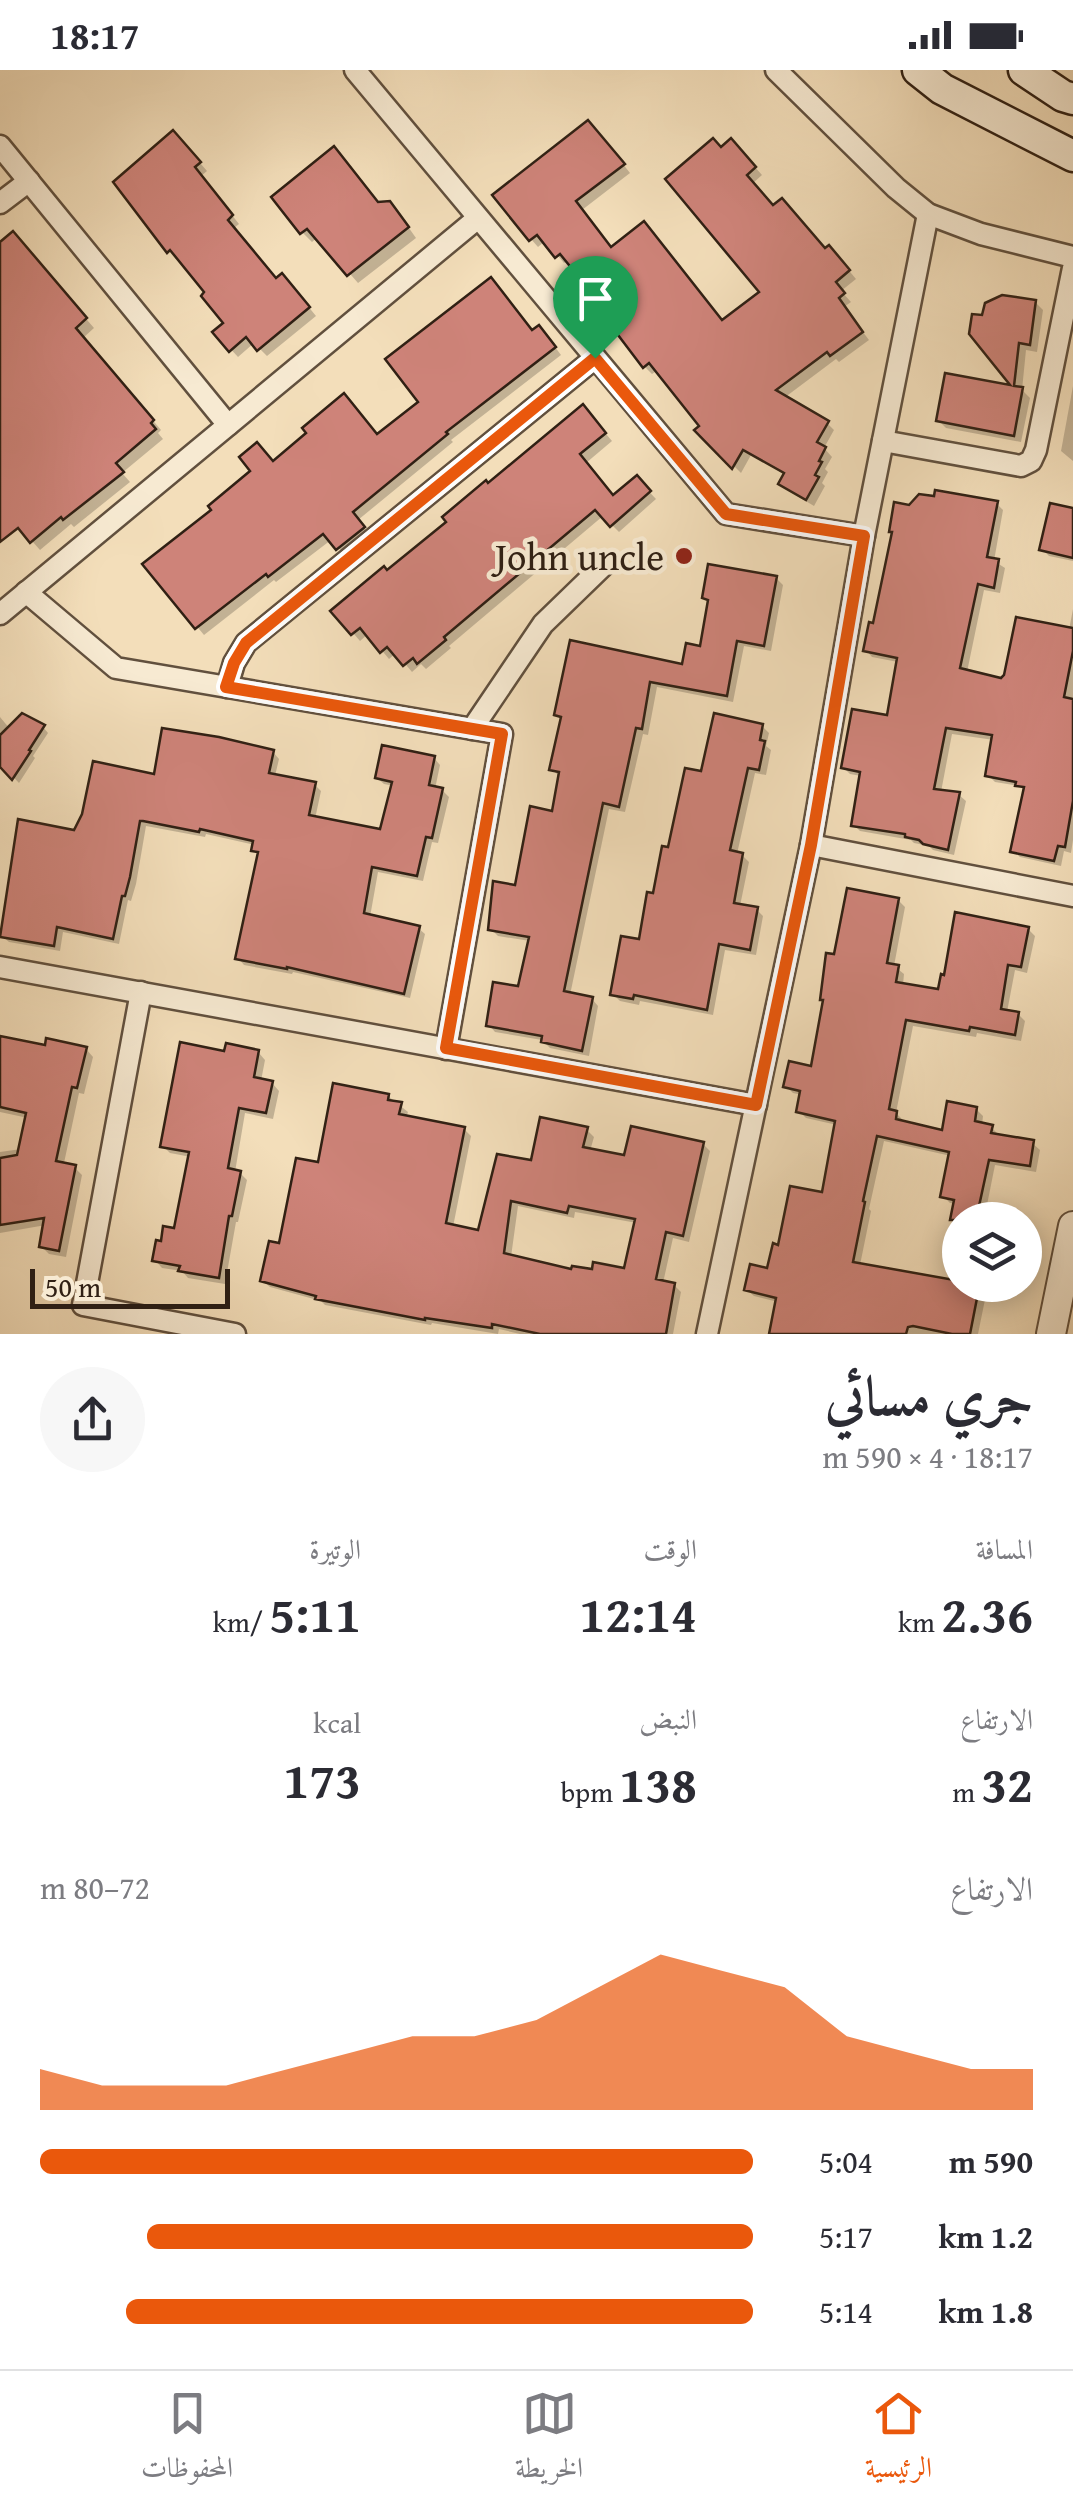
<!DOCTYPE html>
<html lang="ar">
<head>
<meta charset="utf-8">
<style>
	:root { --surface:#fff; --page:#f7f7f7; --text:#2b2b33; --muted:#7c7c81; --line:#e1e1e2; --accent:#ea580c }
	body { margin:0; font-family:"Gentium Book Plus",Amiri,serif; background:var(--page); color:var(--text); direction:rtl; height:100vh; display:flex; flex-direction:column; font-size:38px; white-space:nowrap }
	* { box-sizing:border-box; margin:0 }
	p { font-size:32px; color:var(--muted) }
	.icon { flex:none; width:55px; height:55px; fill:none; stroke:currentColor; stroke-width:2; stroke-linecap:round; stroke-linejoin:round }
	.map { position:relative; height:1264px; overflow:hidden; direction:ltr }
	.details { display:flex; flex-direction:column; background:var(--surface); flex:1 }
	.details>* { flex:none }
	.buttons { position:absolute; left:942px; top:1132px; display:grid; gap:20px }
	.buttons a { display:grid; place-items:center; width:100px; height:100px; border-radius:50%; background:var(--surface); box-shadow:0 5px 25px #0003; font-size:50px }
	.scale { position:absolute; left:30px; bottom:25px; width:200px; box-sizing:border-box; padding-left:10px; border:5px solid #302014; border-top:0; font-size:28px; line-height:35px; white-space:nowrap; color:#302014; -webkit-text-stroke:8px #f7ead2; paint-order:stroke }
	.pin { position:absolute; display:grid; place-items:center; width:85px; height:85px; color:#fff; margin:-102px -42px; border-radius:50% 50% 50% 0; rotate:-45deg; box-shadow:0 0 10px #0007 }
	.pin .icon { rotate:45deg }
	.round { display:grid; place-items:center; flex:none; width:105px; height:105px; border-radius:52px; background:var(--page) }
	.overview { display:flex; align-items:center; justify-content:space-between; height:170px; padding:0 40px }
	h1 { font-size:55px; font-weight:700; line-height:75px }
	.stats { display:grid; grid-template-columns:repeat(3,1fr); gap:15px; height:170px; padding:10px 40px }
	.stats div { display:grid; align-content:center }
	.stats b { font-size:50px; font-weight:700 }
	.stats small { font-size:28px; font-weight:400 }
	.stats p { font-size:28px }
	.chart { height:280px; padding:20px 40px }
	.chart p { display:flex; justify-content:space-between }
	.chart svg { width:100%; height:180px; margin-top:10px; fill:var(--accent); opacity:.7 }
	ul { padding:0 40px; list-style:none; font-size:32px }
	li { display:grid; grid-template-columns:160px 120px 1fr; align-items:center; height:75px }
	li i { height:25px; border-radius:12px; background:var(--accent) }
	.status { display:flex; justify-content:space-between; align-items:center; height:70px; padding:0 50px; background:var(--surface); direction:ltr }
	.status svg { height:28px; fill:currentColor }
	.dock { display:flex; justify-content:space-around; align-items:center; height:140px; border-top:2px solid var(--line); background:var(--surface); font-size:28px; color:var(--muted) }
	.dock a { display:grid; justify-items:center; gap:5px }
	.dock .current { color:var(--accent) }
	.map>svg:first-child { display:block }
	.shadow { fill:#0003; fill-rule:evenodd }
	.building { fill:#ce8379; stroke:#302014; stroke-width:2.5; fill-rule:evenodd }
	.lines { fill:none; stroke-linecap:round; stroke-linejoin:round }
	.minor-casing { stroke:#61503e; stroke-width:25 }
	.tertiary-casing { stroke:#61503e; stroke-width:32 }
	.secondary-casing { stroke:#302014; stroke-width:35 }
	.minor { stroke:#f7ead2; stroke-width:20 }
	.tertiary { stroke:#f7ead2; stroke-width:28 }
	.secondary { stroke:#f7ead2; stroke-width:30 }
	.route-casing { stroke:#fff; stroke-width:20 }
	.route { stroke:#ea580c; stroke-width:12 }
	.poi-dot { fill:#8f2418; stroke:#f7ead2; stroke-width:4 }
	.labels { text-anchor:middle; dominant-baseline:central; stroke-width:9; stroke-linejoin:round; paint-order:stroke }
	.poi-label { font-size:38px; fill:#302014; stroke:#f7ead2; text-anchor:end }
</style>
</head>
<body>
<div class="status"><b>18:17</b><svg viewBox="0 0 49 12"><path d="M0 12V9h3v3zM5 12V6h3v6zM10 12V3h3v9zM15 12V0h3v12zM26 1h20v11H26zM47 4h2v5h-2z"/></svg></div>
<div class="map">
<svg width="1073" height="1264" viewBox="0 0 1073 1264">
	<rect width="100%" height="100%" fill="#f3deba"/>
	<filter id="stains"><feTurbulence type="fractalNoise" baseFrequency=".002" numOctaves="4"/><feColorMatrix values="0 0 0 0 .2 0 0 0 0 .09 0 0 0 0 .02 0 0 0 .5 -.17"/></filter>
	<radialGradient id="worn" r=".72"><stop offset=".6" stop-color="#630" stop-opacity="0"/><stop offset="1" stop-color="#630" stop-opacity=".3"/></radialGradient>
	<g class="shadow">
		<polygon points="596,60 630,103 582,140 612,179 723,252 763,223 721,80 739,79 762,105 752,114 773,138 825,181 836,185 856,209 841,221 851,232 844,237 869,270 839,292 836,289 784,328 827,353 834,360 824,378 832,387 825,399 828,402 822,413 825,416 814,436 789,421 781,414 786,405 751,385 741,403 698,360 702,357 658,300 652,304 645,297 591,224 594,222 568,190 564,193 545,171 538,177 531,169"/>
		<polygon points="181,71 207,101 201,106 239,154 234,158 276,210 289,213 316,246 267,286 254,273 238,287 215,262 226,253 207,223 179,187 176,189 169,181 116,113"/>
		<polygon points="274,127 379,134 399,144 416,168 358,213 318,167 312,172 302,162"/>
		<polygon points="21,173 94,258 83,268 161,360 158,363 163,369 122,403 130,412 74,457 71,454 40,480 0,435 0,175"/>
		<polygon points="1035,232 1043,240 1037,282 1026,280 1022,320 1030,328 1021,372 946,358 938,350 1016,319 972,264 984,248"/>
		<polygon points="533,263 546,265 561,285 451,370 453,372 358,450 370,466 345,485 331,470 276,512 274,510 204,565 146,495 273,393 378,367"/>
		<polygon points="1073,316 1073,391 1061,381"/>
		<polygon points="590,345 612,371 586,393 614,428 636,408 656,429 619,462 603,446 449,576 451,578 426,599 421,594 412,602 396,583 389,589 368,564 360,571 334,541 388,503 488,416"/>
		<polygon points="996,433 1003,440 994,491 1005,498 1000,523 984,520 967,602 1002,611 1069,560 1073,539 1073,770 1071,783 1064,781 1061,796 1020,787 1013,781 1025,722 1020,716 995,712 988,705 994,670 952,664 941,722 959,725 966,731 954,785 933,780 929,776 914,773 911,770 860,761 854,755 861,706 850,704 843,697 889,648 898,592 872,587 866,580 910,438"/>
		<polygon points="1073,441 1073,491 1049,486 1042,479"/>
		<polygon points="776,508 783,515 771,581 744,576 733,632 657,617 648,665 643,664 625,742 609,739 570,925 592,929 598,936 589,986 550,978 542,970 495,962 489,955 519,919 530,871 498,866 491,859 517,818 554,744 559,706 552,699 563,650 557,645 684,597 702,579 710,532 705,527"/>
		<polygon points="0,647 10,659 43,657 48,663 33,686 35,688 19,713 0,693"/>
		<polygon points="762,656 769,663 766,676 771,680 766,705 755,703 737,784 742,785 749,792 740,836 756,839 763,846 756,885 725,880 713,945 640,931 639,935 620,931 613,924 642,872 670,780 703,704"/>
		<polygon points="273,682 279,689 275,706 314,714 321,721 315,749 382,762 394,716 384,714 377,708 434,688 440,695 435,719 442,720 449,727 438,773 432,772 423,811 378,802 370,847 418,858 425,864 410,928 293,902 292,904 244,895 238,888 260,785 254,780 255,775 206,764 205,767 146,756 136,814 131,831 128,830 119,874 63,862 60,881 9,872 2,866 75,763 156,707"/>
		<polygon points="898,830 905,837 894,896 904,904 903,915 940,922 1028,859 1035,866 1027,903 1015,900 1007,942 1018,944 1025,951 1021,971 977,963 976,967 913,956 896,1043 903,1050 902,1053 944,1063 976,1039 983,1046 982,1055 991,1057 998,1064 1032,1073 1040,1080 1036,1102 995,1095 984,1150 960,1150 960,1171 957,1170 950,1163 956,1134 950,1133 943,1126 951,1086 884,1071 869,1139 871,1141 860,1195 958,1213 960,1204 960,1215 988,1215 978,1264 772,1264 778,1232 754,1226 747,1220 769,1201 780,1178 824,1125 837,1055 806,1048 799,1041 802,1025 793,1023 786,1016 813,999 836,887"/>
		<polygon points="0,968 47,978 86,979 93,987 84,1024 79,1023 64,1093 75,1098 82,1105 66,1187 49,1184 41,1176 46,1155 0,1163 0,1082 21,1079 28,1048 0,1042"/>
		<polygon points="258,982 265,990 261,1011 272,1013 279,1021 273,1049 245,1043 235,1102 240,1103 247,1110 238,1152 236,1152 225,1214 188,1208 182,1201 162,1198 155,1190 163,1173 176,1161 191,1087 170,1083 163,1076 226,984"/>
		<path d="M 388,1026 L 408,1042 L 406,1048 L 464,1059 L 471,1066 L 453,1157 L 480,1163 L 533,1093 L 587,1060 L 594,1067 L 590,1081 L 626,1088 L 703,1074 L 710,1081 L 689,1172 L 673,1168 L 663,1213 L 674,1215 L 681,1222 L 673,1264 L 520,1264 L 499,1259 L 498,1264 L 432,1253 L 431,1255 L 325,1235 L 321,1231 L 270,1217 L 262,1210 L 281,1176 L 320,1095 ZM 518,1136 L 574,1148 L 575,1142 L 637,1153 L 626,1200 L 573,1202 L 511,1187 Z"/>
	</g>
	<g class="building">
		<polygon points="588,50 625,94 576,131 611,177 644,151 722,250 759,222 665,109 713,68 721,77 731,68 756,97 747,105 773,135 782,128 825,178 829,175 850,200 836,212 845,223 839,228 863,262 830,286 827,282 776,320 829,351 817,372 826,377 819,391 822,392 815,405 819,407 806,430 778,414 784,403 743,380 732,399 694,360 699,356 649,293 643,298 587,224 590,221 560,184 555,188 537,165 529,171 492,125"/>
		<polygon points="173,60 201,92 195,97 233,145 228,150 276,208 282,203 310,237 257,281 246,267 229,282 212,262 223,253 201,226 204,222 170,180 167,183 113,112"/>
		<polygon points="334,76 378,132 390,131 409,157 347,206 307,159 300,164 271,127"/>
		<polygon points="13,161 87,248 76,258 154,350 151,353 156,359 116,393 124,402 63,450 61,447 30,473 18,458 0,472 0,172"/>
		<polygon points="491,207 532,260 539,255 556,277 446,362 448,364 353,442 365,457 336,480 323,464 268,507 266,504 195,559 142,494 211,440 208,436 250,401 239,387 257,372 273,391 306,363 302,358 344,323 377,364 418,332 385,289"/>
		<polygon points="1002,225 1036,230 1030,275 1019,273 1014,316 1023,317 1014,366 936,351 945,303 1010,315 969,264 972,244 982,245 985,233"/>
		<polygon points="583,334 606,363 580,384 613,425 637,405 651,421 610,457 595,440 444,567 446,570 417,594 413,588 403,596 387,577 380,583 360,558 351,565 330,541 384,496 387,500 446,452 442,447 486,410 488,413"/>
		<polygon points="935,420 998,431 987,487 999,489 994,518 978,514 960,598 1001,608 1004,605 1016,547 1073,558 1073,581 1064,627 1073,629 1073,731 1065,777 1058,776 1054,791 1010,782 1024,717 1015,716 1016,712 985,706 992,665 946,658 934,719 960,722 948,780 923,774 919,770 905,767 905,764 851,756 860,702 841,698 852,639 887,645 897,588 863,581 869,552 873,553 892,462 889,462 894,432 909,435 919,424 934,426"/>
		<polygon points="1050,433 1073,438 1073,488 1039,480"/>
		<polygon points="708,494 777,506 764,576 737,571 727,626 650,612 642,659 636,658 619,737 603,733 564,921 593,927 582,981 541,972 542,966 486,956 493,912 518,916 529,867 488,860 493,811 515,815 530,736 552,741 559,702 549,700 561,647 554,645 570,570 682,594 686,573 700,576 708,530 702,528"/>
		<polygon points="22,643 45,655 29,680 31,681 12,710 0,697 0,665"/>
		<polygon points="714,643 763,654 760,670 765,671 759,700 748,698 730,780 743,783 734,833 758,837 750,880 719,874 707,940 634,925 633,929 610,925 621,866 639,869 647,822 653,823 662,776 668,777 685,698 701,701"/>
		<polygon points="162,658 219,667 274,680 269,703 316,712 309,745 380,759 392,712 375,708 382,675 435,686 429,715 443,718 432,768 426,767 417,806 372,797 364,843 420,856 404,924 287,897 287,899 235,889 258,782 251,781 253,771 200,759 199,762 143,751 140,751 130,807 125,826 122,826 113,869 57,857 54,876 0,867 18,749 74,760 82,744 93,691 154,704"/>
		<polygon points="847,818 899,828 887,893 899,895 896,912 938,919 941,904 944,905 955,842 1029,857 1021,897 1008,895 1001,939 1019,942 1015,965 970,957 969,961 906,950 889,1039 897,1041 896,1049 942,1060 947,1031 977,1037 975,1051 993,1055 991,1063 1034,1070 1030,1096 989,1090 976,1150 950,1150 954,1130 940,1127 949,1082 877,1066 863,1131 865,1132 853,1192 960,1211 960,1215 979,1218 970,1264 952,1264 913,1256 908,1257 906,1264 769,1264 776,1228 744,1220 750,1194 767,1198 773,1173 778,1175 790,1116 822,1122 835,1051 796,1042 800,1021 783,1017 789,991 811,996 823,930 820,930 826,883 834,884"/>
		<polygon points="0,966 45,975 46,968 87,977 77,1018 72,1017 56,1091 76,1095 59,1181 39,1177 44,1148 0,1155 0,1088 17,1085 26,1043 0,1037"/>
		<polygon points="180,972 224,981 226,973 259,980 254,1007 273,1011 266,1043 239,1038 228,1098 241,1101 232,1146 229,1146 219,1208 178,1201 180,1196 152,1191 156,1170 161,1171 163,1156 174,1158 189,1082 160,1077"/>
		<path d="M 333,1013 L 389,1024 L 388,1030 L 402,1032 L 399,1044 L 465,1057 L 446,1153 L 478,1160 L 497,1084 L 531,1090 L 540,1047 L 588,1057 L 583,1077 L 624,1085 L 631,1056 L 704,1072 L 683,1166 L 666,1162 L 656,1209 L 675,1213 L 666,1264 L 540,1264 L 492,1254 L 492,1258 L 425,1248 L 425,1250 L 315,1229 L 316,1226 L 260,1211 L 269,1171 L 279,1173 L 296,1088 L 318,1092 ZM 511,1131 L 567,1143 L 569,1136 L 635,1149 L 624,1198 L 593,1192 L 592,1199 L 572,1196 L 571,1199 L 504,1183 Z"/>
	</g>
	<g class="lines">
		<g class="minor-casing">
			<g id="minor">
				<polyline points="355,0 726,444 864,466"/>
				<polyline points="776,0 896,118 928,144 981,164 1073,187"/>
				<polyline points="0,76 228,355"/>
				<polyline points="0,133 29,111"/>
				<polyline points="883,371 1021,396 1031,391 1036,380 1073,198"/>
				<polyline points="26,522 116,598 502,664 446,979"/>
				<polyline points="0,544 478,148"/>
				<polyline points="227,617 234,593 246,573 595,288"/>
				<polyline points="472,659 543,554 606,493"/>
				<polyline points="811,775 1073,826"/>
				<polyline points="0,897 756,1035"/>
				<polyline points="141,922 83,1235 235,1264"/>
				<polyline points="707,1264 811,775 864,466 928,144"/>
			</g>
		</g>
		<g class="tertiary-casing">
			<polyline id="tertiary" points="1051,1264 1073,1156"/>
		</g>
		<g class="secondary-casing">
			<g id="secondary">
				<polyline points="918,0 942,19 1073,86"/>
				<polyline points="1024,0 1063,26 1073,29"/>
			</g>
		</g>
		<use href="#minor" class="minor"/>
		<use href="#tertiary" class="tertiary"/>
		<use href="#secondary" class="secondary"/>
	</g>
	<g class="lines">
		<g class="route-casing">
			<polygon id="route" points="595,288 726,444 864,466 811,775 756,1035 446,978 502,664 226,617 234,593 246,573"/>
		</g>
		<use href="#route" class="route"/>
	</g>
	<circle class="poi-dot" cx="684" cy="486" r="10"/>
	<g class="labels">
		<g class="poi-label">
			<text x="664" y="486">John uncle</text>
		</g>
	</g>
	<rect width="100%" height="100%" filter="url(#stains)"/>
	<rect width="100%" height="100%" fill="url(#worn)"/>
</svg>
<div class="buttons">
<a><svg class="icon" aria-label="layers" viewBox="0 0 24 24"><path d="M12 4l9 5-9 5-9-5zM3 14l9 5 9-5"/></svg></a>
</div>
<div class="scale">50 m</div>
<div class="pin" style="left:595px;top:288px;background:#1e9e55"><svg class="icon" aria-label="arrive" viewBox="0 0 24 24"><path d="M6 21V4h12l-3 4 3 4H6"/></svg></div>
</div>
<section class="details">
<div class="overview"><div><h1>جري مسائي</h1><p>18:17 · 4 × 590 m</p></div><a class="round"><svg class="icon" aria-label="share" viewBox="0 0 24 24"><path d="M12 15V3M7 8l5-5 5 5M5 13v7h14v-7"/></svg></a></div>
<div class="stats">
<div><p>المسافة</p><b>2.36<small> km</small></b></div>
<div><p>الوقت</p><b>12:14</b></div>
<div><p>الوتيرة</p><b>5:11<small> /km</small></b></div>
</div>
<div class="stats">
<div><p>الارتفاع</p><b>32<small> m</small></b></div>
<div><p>النبض</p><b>138<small> bpm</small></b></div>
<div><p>kcal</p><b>173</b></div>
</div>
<div class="chart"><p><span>الارتفاع</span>72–80 m</p>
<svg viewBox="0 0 160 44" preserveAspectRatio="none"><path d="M0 44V34L10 38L20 38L30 38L40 34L50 30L60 26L70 26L80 22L90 14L100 6L110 10L120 14L130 26L140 30L150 34L160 34V44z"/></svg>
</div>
<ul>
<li><b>590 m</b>5:04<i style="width:100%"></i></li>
<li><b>1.2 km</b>5:17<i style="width:85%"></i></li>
<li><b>1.8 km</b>5:14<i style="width:88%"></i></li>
</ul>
</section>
<nav class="dock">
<a class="current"><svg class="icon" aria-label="home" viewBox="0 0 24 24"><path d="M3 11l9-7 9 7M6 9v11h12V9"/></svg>الرئيسية</a>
<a><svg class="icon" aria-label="map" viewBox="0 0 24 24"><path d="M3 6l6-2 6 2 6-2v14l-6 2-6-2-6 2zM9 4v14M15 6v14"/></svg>الخريطة</a>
<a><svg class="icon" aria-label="saved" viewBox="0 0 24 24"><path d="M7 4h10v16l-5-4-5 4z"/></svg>المحفوظات</a>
</nav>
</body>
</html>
